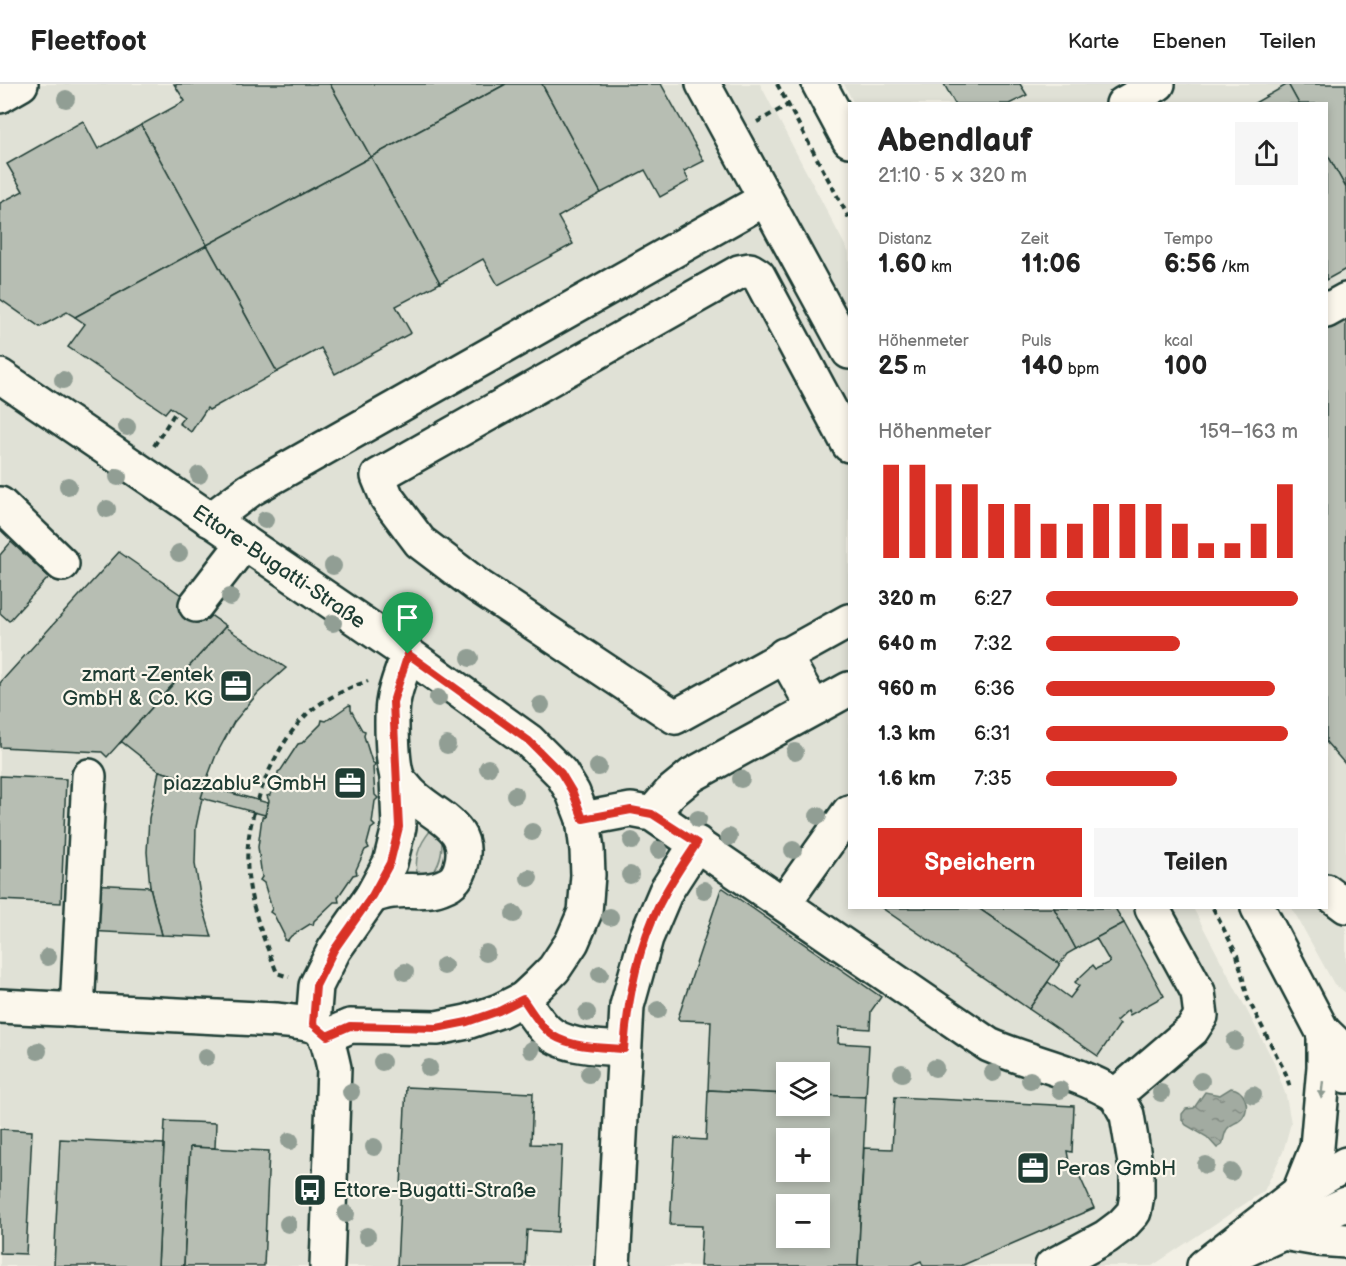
<!DOCTYPE html>
<html lang="de">
<head>
<meta charset="utf-8">
<style>
	:root { --surface:#fff; --page:#f6f6f6; --text:#222; --muted:#767676; --line:#e0e0e0; --accent:#d93025 }
	body { margin:0; font-family:"Balsamiq Sans",sans-serif; background:var(--page); color:var(--text); height:100vh; display:flex; flex-direction:column; font-size:22px; white-space:nowrap }
	* { box-sizing:border-box; margin:0 }
	p { font-size:20px; color:var(--muted) }
	.icon { flex:none; width:33px; height:33px; fill:none; stroke:currentColor; stroke-width:2; stroke-linecap:round; stroke-linejoin:round }
	.map { position:relative; flex:1; overflow:hidden }
	.details { position:absolute; left:848px; top:18px; width:480px; height:807px; display:flex; flex-direction:column; background:var(--surface); border-radius:0px; box-shadow:0 3px 9px #0003 }
	.details>* { flex:none }
	.tools { position:absolute; left:776px; top:978px; display:grid; gap:12px }
	.tools a { display:grid; place-items:center; width:54px; height:54px; border-radius:0px; background:var(--surface); box-shadow:0 3px 9px #0003; font-size:30px }
	.pin { position:absolute; display:grid; place-items:center; width:51px; height:51px; color:#fff; margin:-62px -26px; border-radius:50% 50% 50% 0; rotate:-45deg; box-shadow:0 0 6px #0007 }
	.pin .icon { rotate:45deg }
	.round { display:grid; place-items:center; flex:none; width:63px; height:63px; border-radius:0px; background:var(--page) }
	.overview { display:flex; align-items:center; justify-content:space-between; height:102px; padding:0 30px }
	h1 { font-size:33px; font-weight:800; line-height:45px }
	.figures { display:grid; grid-template-columns:repeat(3,1fr); gap:9px; height:102px; padding:6px 30px }
	.figures div { display:grid; align-content:center }
	.figures b { font-size:26px; font-weight:800 }
	.figures small { font-size:16px; font-weight:400 }
	.figures p { font-size:16px }
	.chart { height:168px; padding:12px 30px }
	.chart p { display:flex; justify-content:space-between }
	.chart svg { width:100%; height:108px; margin-top:6px; stroke:var(--accent); stroke-width:6 }
	.action { display:flex; gap:12px; margin-top:auto; padding:12px 30px }
	.action a { flex:1; height:69px; border-radius:0px; background:var(--accent); color:#fff; font-size:24px; font-weight:800; line-height:69px; text-align:center }
	.action a+a { background:var(--page); color:var(--text) }
	ul { padding:0 30px; list-style:none; font-size:20px }
	li { display:grid; grid-template-columns:96px 72px 1fr; align-items:center; height:45px }
	li i { height:15px; border-radius:8px; background:var(--accent) }
	header { display:flex; align-items:center; gap:36px; box-sizing:border-box; height:84px; padding:0 30px; background:var(--surface); border-bottom:2px solid var(--line) }
	header strong { font-size:28px }
	nav { display:flex; gap:33px; margin-inline-start:auto; font-size:21px }
	.map>svg:first-child { display:block }
	.built { fill:#e0e1d6; fill-rule:evenodd }
	.grass { fill:#cfd2c8; stroke:#77887e; stroke-width:1.5 }
	.water { fill:url(#water-ripples); stroke:#6e7f75; stroke-width:1.5 }
	.building { fill:#b7beb3; stroke:#1f3d34; stroke-width:1.5; fill-rule:evenodd }
	.lines { fill:none; stroke-linecap:round; stroke-linejoin:round }
	.minor-casing { stroke:#1f3d34; stroke-width:38 }
	.major-casing { stroke:#1f3d34; stroke-width:38 }
	.highway-casing { stroke:#1f3d34; stroke-width:38 }
	.path { stroke:#1f3d34; stroke-width:4; stroke-dasharray:6 4.5; stroke-linecap:butt }
	.minor { stroke:#fbf7ec; stroke-width:33 }
	.major { stroke:#fbf7ec; stroke-width:33 }
	.highway { stroke:#fbf7ec; stroke-width:33 }
	.tree { fill:#919e94 }
	.oneway { fill:#8d9a90 }
	.route-casing { stroke:#fff; stroke-width:12 }
	.route { stroke:#d93025; stroke-width:8 }
	.labels { text-anchor:middle; dominant-baseline:central; stroke-width:4.5; stroke-linejoin:round; paint-order:stroke }
	.street-label { font-size:21px; fill:#1f3d34; stroke:#fbf7ec }
	.poi-label { font-size:21px; fill:#1f3d34; stroke:#fbf7ec; text-anchor:end }
</style>
</head>
<body>
<header>
<strong>Fleetfoot</strong>
<nav><a>Karte</a><a>Ebenen</a><a>Teilen</a></nav>
</header>
<div class="map">
<svg width="1346" height="1182" viewBox="0 0 1346 1182">
	<defs>
		<pattern id="water-ripples" width="26" height="14" patternUnits="userSpaceOnUse" patternTransform="scale(1.5)"><rect width="26" height="14" fill="#a2aba1"/><path d="M2 4q2-2 4 0t4 0M15 11q2-2 4 0t4 0" fill="none" stroke="#838c84"/></pattern>
	</defs>
	<rect width="100%" height="100%" fill="#f2f0e5"/>
	<filter id="ink" filterUnits="userSpaceOnUse"><feTurbulence type="fractalNoise" baseFrequency=".0167" numOctaves="2"/><feDisplacementMap in="SourceGraphic" scale="12" xChannelSelector="R" yChannelSelector="G"/><feConvolveMatrix kernelMatrix="1 2 1 2 8 2 1 2 1" color-interpolation-filters="sRGB"/></filter>
	<g filter="url(#ink)">
		<g class="built">
			<path d="M 0,0 L 760,0 L 849,169 L 849,824 L 1193,824 L 1273,976 L 1286,1012 L 1291,1039 L 1283,1068 L 1264,1107 L 1152,1182 L 0,1182 ZM 786,988 L 819,988 L 819,1022 L 786,1022 ZM 786,1054 L 819,1054 L 819,1088 L 786,1088 ZM 786,1120 L 819,1120 L 819,1154 L 786,1154 Z"/>
			<polygon points="844,0 1346,0 1346,909 1334,900 1292,824 1326,824 1326,20 854,20"/>
		</g>
		<path class="grass" d="M 431,746 L 441,748 C 443,764 442,776 433,789 L 418,793 C 413,775 419,760 431,746 Z"/>
		<path class="water" d="M 1231,1004 C 1244,1005 1251,1022 1243,1033 C 1239,1039 1232,1039 1228,1044 C 1224,1048 1224,1056 1222,1061 L 1217,1064 L 1207,1053 L 1186,1041 L 1182,1036 L 1182,1030 L 1186,1025 L 1194,1024 L 1205,1008 L 1220,1011 Z"/>
		<g class="building">
			<polygon points="174,0 330,0 371,73 207,161 141,41 185,17"/>
			<polygon points="330,0 506,0 371,73"/>
			<polygon points="506,0 542,0 601,109 558,133 573,160 498,201 483,175 440,199 371,73"/>
			<polygon points="542,0 661,0 704,77 684,87 689,97 660,113 645,86 601,109"/>
			<polygon points="944,0 1020,0 1027,11 1009,20 955,20"/>
			<polygon points="1288,0 1346,0 1346,104 1326,68 1326,20 1299,20"/>
			<polygon points="1288,0 1299,20 1253,20"/>
			<polygon points="83,37 98,65 141,41 207,161 75,233 67,228 40,243 0,215 0,119 23,107 7,80"/>
			<polygon points="1326,68 1346,104 1346,185 1326,196"/>
			<polygon points="371,73 440,199 396,222 411,249 335,290 321,264 277,288 207,161"/>
			<polygon points="207,161 277,288 209,326 207,324 191,348 179,339 184,333 170,323 165,329 68,263 85,240 75,233"/>
			<polygon points="1346,229 1346,681 1326,658 1326,240"/>
			<polygon points="11,458 49,493 9,537 0,529 0,471"/>
			<polygon points="119,468 226,542 107,673 102,668 0,663 0,599"/>
			<polygon points="225,543 286,584 258,609 234,638 216,671 205,700 159,687 122,658 119,660"/>
			<polygon points="349,621 351,622 351,626 362,646 365,647 364,652 372,678 375,680 373,684 375,711 378,714 375,717 372,739 375,742 371,745 367,760 369,764 365,766 356,786 357,790 353,791 338,813 339,818 334,818 314,837 313,841 310,840 291,852 287,857 284,856 284,851 274,831 270,828 272,825 264,799 260,796 262,793 258,763 262,733 265,732 269,717 267,712 270,711 278,691 278,688 281,686 298,660 302,659 321,640 322,636 326,637"/>
			<polygon points="159,687 205,700 196,743 195,780 201,817 212,853 162,851 150,803 147,768 149,734"/>
			<polygon points="0,692 66,695 61,819 0,816"/>
			<polygon points="205,702 268,719 265,731 201,714"/>
			<polygon points="91,800 150,803 162,851 88,847"/>
			<polygon points="723,804 881,913 871,927 870,945 839,943 838,959 869,961 866,1013 819,1011 819,988 786,988 786,1010 708,1006 711,937 679,936 678,934 721,805"/>
			<polygon points="882,824 978,824 1060,880 1029,925"/>
			<polygon points="981,824 1054,824 1076,865 1067,870 1060,880 980,825"/>
			<polygon points="1054,824 1115,824 1124,839 1076,865"/>
			<polygon points="1124,839 1164,912 1130,931 1128,926 1116,937 1120,940 1098,972 1029,925 1048,898 1070,914 1079,902 1075,898 1093,881 1096,885 1110,878 1096,854"/>
			<polygon points="406,1003 533,1009 531,1060 562,1061 558,1148 527,1146 525,1182 397,1182"/>
			<path d="M 708,1006 L 786,1010 L 786,1022 L 819,1022 L 819,1011 L 866,1013 L 858,1182 L 700,1182 L 702,1142 L 670,1141 L 675,1054 L 706,1056 ZM 786,1054 L 819,1054 L 819,1088 L 786,1088 ZM 786,1120 L 819,1120 L 819,1154 L 786,1154 Z"/>
			<polygon points="895,1013 1074,1022 1072,1068 1067,1067 1070,1084 1075,1082 1094,1124 961,1182 923,1182 921,1177 910,1182 858,1182 864,1064 892,1065"/>
			<polygon points="165,1037 216,1039 215,1064 190,1063 184,1182 158,1182"/>
			<polygon points="0,1045 32,1047 26,1170 0,1169"/>
			<polygon points="60,1055 164,1060 158,1182 54,1182"/>
			<polygon points="190,1063 269,1067 264,1182 184,1182"/>
		</g>
		<g class="lines">
			<g class="minor-casing">
				<g id="minor">
					<polyline points="703,0 849,268"/>
					<polyline points="0,12 21,0"/>
					<polyline points="1123,20 1158,0"/>
					<polyline points="1326,227 1346,216"/>
					<polyline points="0,292 408,570 529,657 561,689 573,709 583,735 587,766 588,791 585,828 572,858 554,885 538,901 523,915 499,927 467,938 437,944 350,942 327,952"/>
					<polyline points="849,361 758,191 750,186 739,188 378,392 387,414 420,458 478,502 675,633 849,537"/>
					<polyline points="0,420 62,480"/>
					<polyline points="210,436 250,406 765,115"/>
					<polyline points="196,521 244,459"/>
					<polyline points="784,571 814,624"/>
					<polyline points="652,730 670,709 692,691 849,605"/>
					<path d="M 583,735 L 631,726 L 652,730 L 989,961 C 1030,979 1077,987 1116,1011"/>
					<polyline points="1326,807 1346,822"/>
					<path d="M 372,812 C 379,810 387,807 394,807 C 411,805 428,810 444,802 C 453,799 459,791 461,782 C 474,737 426,732 405,703 C 402,700 398,696 397,692 C 392,677 391,635 393,619 C 395,603 403,586 408,570"/>
					<polyline points="784,819 849,728"/>
					<path d="M 523,915 C 530,925 537,937 546,946 C 564,964 600,963 623,965"/>
					<path d="M 0,922 L 276,936 C 322,941 324,938 334,984 L 327,1182"/>
					<polyline points="77,926 89,692"/>
					<polyline points="313,940 316,902 334,866 372,812 390,779 399,743 397,693"/>
					<polyline points="1299,1108 1317,1063 1324,983 1324,948"/>
					<polyline points="1283,1149 1318,1155 1346,1157"/>
					<polyline points="1239,1169 1346,1120"/>
					<polyline points="613,1182 627,922 646,854 666,807 697,759"/>
					<polyline points="1052,1182 1106,1153 1122,1141 1134,1128 1137,1111 1137,1091 1127,1031 1116,1011 1192,946 1201,932 1198,908 1152,824"/>
					<polyline points="1204,1182 1299,1108 1346,1080"/>
				</g>
			</g>
			<g class="major-casing">
				<g id="major">
					<polyline points="819,0 849,56"/>
					<polyline points="1258,824 1346,992"/>
				</g>
			</g>
			<g class="highway-casing">
				<polyline id="highway" points="1324,948 1346,969"/>
			</g>
			<g class="path">
				<polyline points="777,0 849,134"/>
				<polyline points="757,38 788,21"/>
				<polyline points="154,362 176,327"/>
				<path d="M 258,716 C 266,688 285,652 306,631 C 320,617 350,603 368,597"/>
				<path d="M 254,728 C 237,790 255,832 277,889 L 289,893"/>
				<polyline points="1213,824 1237,871 1248,915 1286,990 1290,1004"/>
			</g>
			<use href="#minor" class="minor"/>
			<use href="#major" class="major"/>
			<use href="#highway" class="highway"/>
		</g>
		<g class="tree">
			<circle cx="66" cy="15" r="9"/>
			<circle cx="63" cy="296" r="9"/>
			<circle cx="127" cy="343" r="9"/>
			<circle cx="199" cy="391" r="9"/>
			<circle cx="118" cy="393" r="9"/>
			<circle cx="68" cy="402" r="9"/>
			<circle cx="107" cy="425" r="9"/>
			<circle cx="265" cy="436" r="9"/>
			<circle cx="179" cy="469" r="9"/>
			<circle cx="333" cy="482" r="9"/>
			<circle cx="230" cy="513" r="9"/>
			<circle cx="403" cy="531" r="9"/>
			<circle cx="333" cy="539" r="9"/>
			<circle cx="470" cy="574" r="9"/>
			<circle cx="438" cy="614" r="9"/>
			<circle cx="541" cy="621" r="9"/>
			<circle cx="447" cy="661" r="9"/>
			<circle cx="795" cy="668" r="9"/>
			<circle cx="598" cy="683" r="9"/>
			<circle cx="488" cy="684" r="9"/>
			<circle cx="741" cy="695" r="9"/>
			<circle cx="515" cy="711" r="9"/>
			<circle cx="818" cy="732" r="9"/>
			<circle cx="698" cy="735" r="9"/>
			<circle cx="532" cy="748" r="9"/>
			<circle cx="729" cy="753" r="9"/>
			<circle cx="632" cy="757" r="9"/>
			<circle cx="659" cy="766" r="9"/>
			<circle cx="793" cy="766" r="9"/>
			<circle cx="630" cy="791" r="9"/>
			<circle cx="529" cy="794" r="9"/>
			<circle cx="704" cy="806" r="9"/>
			<circle cx="514" cy="830" r="9"/>
			<circle cx="610" cy="833" r="9"/>
			<circle cx="486" cy="869" r="9"/>
			<circle cx="48" cy="873" r="9"/>
			<circle cx="444" cy="882" r="9"/>
			<circle cx="405" cy="888" r="9"/>
			<circle cx="600" cy="890" r="9"/>
			<circle cx="658" cy="926" r="9"/>
			<circle cx="587" cy="929" r="9"/>
			<circle cx="1235" cy="957" r="9"/>
			<circle cx="531" cy="966" r="9"/>
			<circle cx="38" cy="967" r="9"/>
			<circle cx="206" cy="973" r="9"/>
			<circle cx="382" cy="978" r="9"/>
			<circle cx="429" cy="984" r="9"/>
			<circle cx="935" cy="984" r="9"/>
			<circle cx="902" cy="989" r="9"/>
			<circle cx="993" cy="989" r="9"/>
			<circle cx="589" cy="990" r="9"/>
			<circle cx="1030" cy="996" r="9"/>
			<circle cx="1201" cy="997" r="9"/>
			<circle cx="1060" cy="1006" r="9"/>
			<circle cx="351" cy="1008" r="9"/>
			<circle cx="1161" cy="1009" r="9"/>
			<circle cx="1253" cy="1011" r="9"/>
			<circle cx="290" cy="1057" r="9"/>
			<circle cx="374" cy="1063" r="9"/>
			<circle cx="1206" cy="1081" r="9"/>
			<circle cx="1231" cy="1088" r="9"/>
			<circle cx="346" cy="1130" r="9"/>
			<circle cx="288" cy="1140" r="9"/>
			<circle cx="367" cy="1152" r="9"/>
		</g>
		<defs><path id="oneway-solid" d="M-6-.8H1V-3.2L6.5 0L1 3.2V.8H-6Z" transform="scale(1.5)"/></defs>
		<use class="oneway" href="#oneway-solid" transform="translate(1322 1006) rotate(96)"/>
	</g>
	<g class="lines" filter="url(#ink)">
		<g class="route-casing">
			<path id="route" d="M 408,570 L 529,657 L 561,689 L 573,709 L 583,735 L 631,726 L 652,730 L 697,759 C 687,774 676,790 667,806 C 640,853 628,911 624,965 C 600,963 564,964 546,946 C 537,937 530,925 523,915 L 499,927 L 467,938 L 437,944 L 350,942 L 327,952 L 313,940 L 316,902 L 334,866 L 372,812 L 390,779 L 399,743 L 393,618 Z"/>
		</g>
		<use href="#route" class="route"/>
	</g>
	<defs>
		<g id="office-square" transform="scale(1.725)"><rect x="-9" y="-9" width="18" height="18" rx="4" fill="#1f3d34" stroke="#fbf7ec"/><path d="M-6-3h4V-5.5h4V-3h4V5H-6ZM-1-4.5V-3h2v-1.5ZM-6 0V1H6V0Z" fill="#fff"/></g>
		<g id="bus-square" transform="scale(1.725)"><rect x="-9" y="-9" width="18" height="18" rx="4" fill="#1f3d34" stroke="#fbf7ec"/><path d="M-5-6H5V4H4V6H2V4H-2V6H-4V4H-5ZM-3.5-4V0h7V-4ZM-3.5 1.2v1.5H-2V1.2ZM2 1.2v1.5H3.5V1.2Z" fill="#fff"/></g>
	</defs>
	<g fill-rule="evenodd">
		<use href="#office-square" x="236" y="602"/>
		<use href="#office-square" x="350" y="699"/>
		<use href="#office-square" x="1033" y="1084"/>
		<use href="#bus-square" x="310" y="1106"/>
	</g>
	<g class="labels">
		<g class="street-label">
			<text transform="translate(279 483) rotate(34)">Ettore-Bugatti-Straße</text>
		</g>
		<g class="poi-label">
			<text x="213" y="590">zmart -Zentek<tspan x="213" dy="24">GmbH &amp; Co. KG</tspan></text>
			<text x="327" y="699">piazzablu² GmbH</text>
			<text x="1056" y="1084" text-anchor="start">Peras GmbH</text>
			<text x="333" y="1106" text-anchor="start">Ettore-Bugatti-Straße</text>
		</g>
	</g>
</svg>
<div class="tools">
<a><svg class="icon" aria-label="layers" viewBox="0 0 24 24"><path d="M12 4l9 5-9 5-9-5zM3 14l9 5 9-5"/></svg></a>
<a>+</a>
<a>−</a>
</div>
<div class="pin" style="left:408px;top:570px;background:#1e9e55"><svg class="icon" aria-label="arrive" viewBox="0 0 24 24"><path d="M6 21V4h12l-3 4 3 4H6"/></svg></div>
<section class="details">
<div class="overview"><div><h1>Abendlauf</h1><p>21:10 · 5 × 320 m</p></div><a class="round"><svg class="icon" aria-label="share" viewBox="0 0 24 24"><path d="M12 15V3M7 8l5-5 5 5M5 13v7h14v-7"/></svg></a></div>
<div class="figures">
<div><p>Distanz</p><b>1.60<small> km</small></b></div>
<div><p>Zeit</p><b>11:06</b></div>
<div><p>Tempo</p><b>6:56<small> /km</small></b></div>
</div>
<div class="figures">
<div><p>Höhenmeter</p><b>25<small> m</small></b></div>
<div><p>Puls</p><b>140<small> bpm</small></b></div>
<div><p>kcal</p><b>100</b></div>
</div>
<div class="chart"><p><span>Höhenmeter</span>159–163 m</p>
<svg viewBox="0 0 160 44" preserveAspectRatio="none"><path d="M5 44V6M15 44V6M25 44V14M35 44V14M45 44V22M55 44V22M65 44V30M75 44V30M85 44V22M95 44V22M105 44V22M115 44V30M125 44V38M135 44V38M145 44V30M155 44V14"/></svg>
</div>
<ul>
<li><b>320 m</b>6:27<i style="width:100%"></i></li>
<li><b>640 m</b>7:32<i style="width:53%"></i></li>
<li><b>960 m</b>6:36<i style="width:91%"></i></li>
<li><b>1.3 km</b>6:31<i style="width:96%"></i></li>
<li><b>1.6 km</b>7:35<i style="width:52%"></i></li>
</ul>
<div class="action"><a>Speichern</a><a>Teilen</a></div>
</section>
</div>
</body>
</html>
